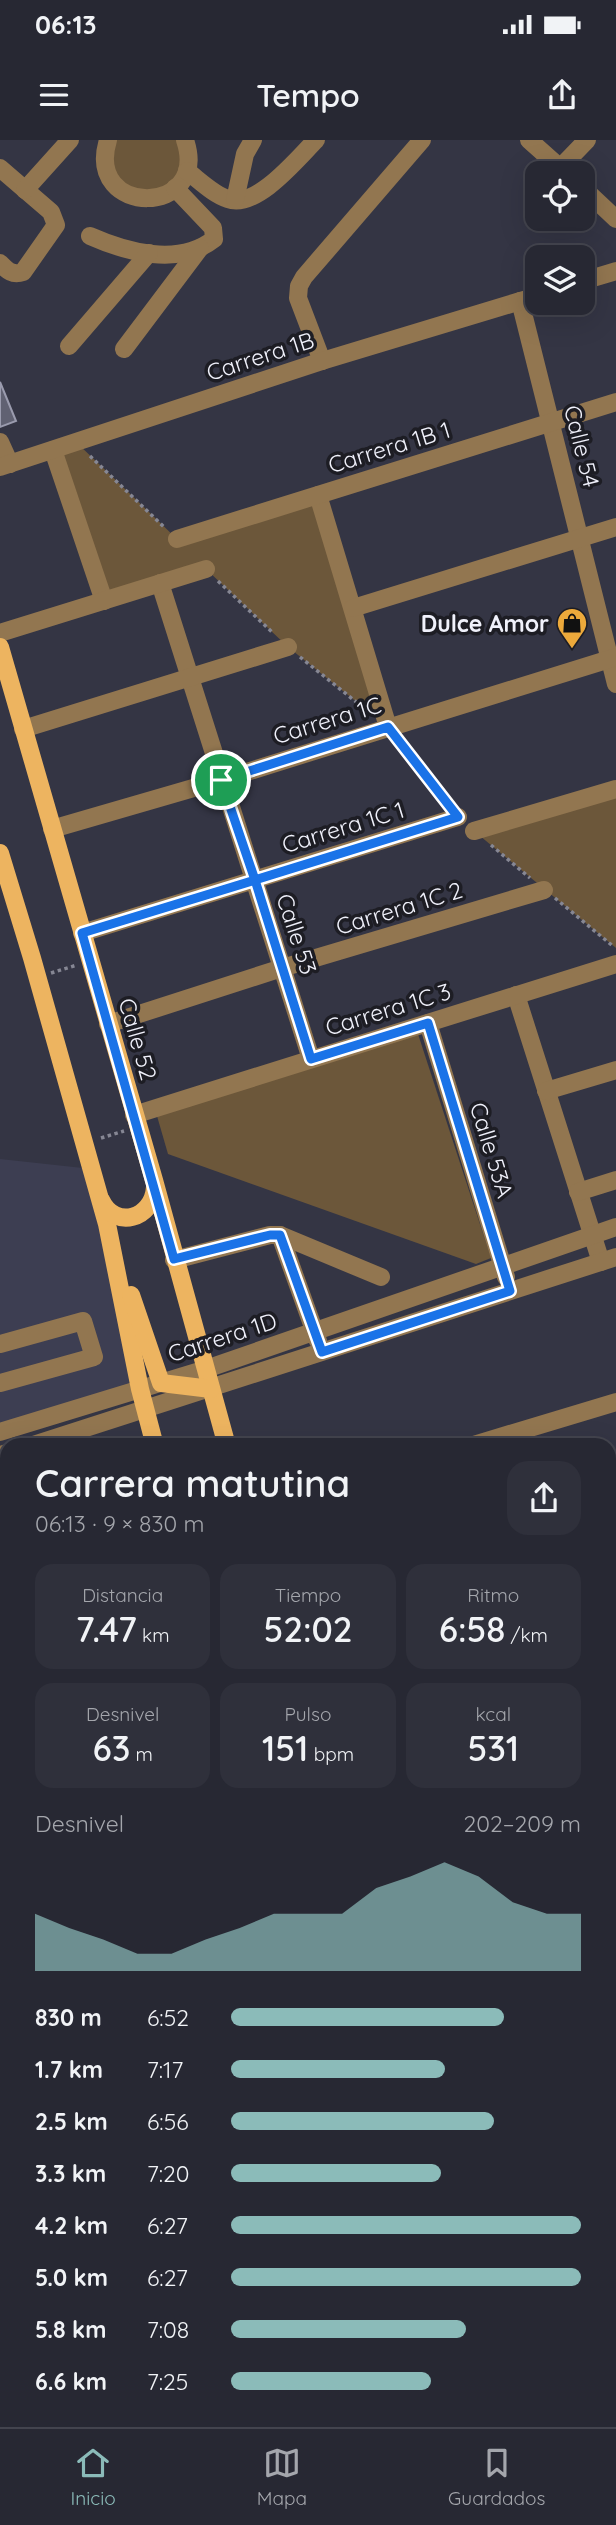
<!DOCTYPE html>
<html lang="es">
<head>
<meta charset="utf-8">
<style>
	:root { --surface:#272833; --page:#2f303b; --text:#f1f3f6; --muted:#a4a6ac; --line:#43444e; --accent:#8bbbb9 }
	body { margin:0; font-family:Quicksand,sans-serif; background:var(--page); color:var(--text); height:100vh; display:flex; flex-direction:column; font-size:26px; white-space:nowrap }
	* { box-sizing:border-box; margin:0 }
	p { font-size:23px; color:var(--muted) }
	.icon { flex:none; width:38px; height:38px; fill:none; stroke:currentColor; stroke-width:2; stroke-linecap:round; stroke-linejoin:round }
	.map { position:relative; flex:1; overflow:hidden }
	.sheet { position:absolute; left:0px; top:1298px; width:616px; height:989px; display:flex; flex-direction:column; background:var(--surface); border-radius:21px 21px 0 0; box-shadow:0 7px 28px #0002,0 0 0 2px var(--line) }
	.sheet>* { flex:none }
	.controls { position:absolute; left:525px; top:21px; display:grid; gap:14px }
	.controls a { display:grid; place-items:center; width:70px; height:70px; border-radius:14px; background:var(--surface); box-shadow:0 7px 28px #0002,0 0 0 2px var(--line); font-size:35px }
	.pin { position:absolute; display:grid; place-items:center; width:60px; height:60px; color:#fff; margin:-30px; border:4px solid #fff; border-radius:50%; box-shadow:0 2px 7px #0007 }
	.round { display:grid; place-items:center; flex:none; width:74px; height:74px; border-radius:21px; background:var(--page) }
	.overview { display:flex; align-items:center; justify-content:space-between; height:119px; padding:0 35px }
	h1 { font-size:38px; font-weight:600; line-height:52px }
	.stats { display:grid; grid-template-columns:repeat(3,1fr); gap:10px; height:119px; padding:7px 35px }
	.stats div { display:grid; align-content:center; border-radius:18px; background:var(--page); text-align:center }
	.stats b { font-size:35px; font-weight:600 }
	.stats small { font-size:19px; font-weight:400 }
	.stats p { font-size:19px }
	.chart { height:196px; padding:14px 35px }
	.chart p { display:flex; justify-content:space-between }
	.chart svg { width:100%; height:126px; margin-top:7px; fill:var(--accent); opacity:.7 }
	ul { padding:0 35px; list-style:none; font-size:23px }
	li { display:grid; grid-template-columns:112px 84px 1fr; align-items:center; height:52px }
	li i { height:18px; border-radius:9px; background:var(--accent) }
	.status { display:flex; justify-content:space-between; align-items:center; height:49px; padding:0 35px; background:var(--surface); direction:ltr }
	.status svg { height:19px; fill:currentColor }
	header { display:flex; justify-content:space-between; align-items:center; height:91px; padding:0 35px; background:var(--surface); font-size:32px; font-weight:600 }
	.tabs { display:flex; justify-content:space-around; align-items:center; height:98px; border-top:2px solid var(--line); background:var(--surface); font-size:19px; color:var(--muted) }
	.tabs a { display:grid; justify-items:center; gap:4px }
	.tabs .on { color:var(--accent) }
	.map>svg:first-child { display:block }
	.built { fill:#3d3e52 }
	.green { fill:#6c573a }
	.building { fill:#606172; stroke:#9a9bae; stroke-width:2 }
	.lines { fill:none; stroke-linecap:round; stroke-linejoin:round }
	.path { stroke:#868794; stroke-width:3.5; stroke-dasharray:3.5 3.5; stroke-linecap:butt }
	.minor { stroke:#927650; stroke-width:18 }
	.major { stroke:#edb460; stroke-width:18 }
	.route-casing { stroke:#fff; stroke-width:14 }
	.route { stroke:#1a73e8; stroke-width:9 }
	.labels { text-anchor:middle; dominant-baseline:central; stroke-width:7; stroke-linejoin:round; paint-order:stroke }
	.street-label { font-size:23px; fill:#f0f1fb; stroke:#1d1d24 }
	.poi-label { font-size:23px; font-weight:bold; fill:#f0f1fb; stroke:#1d1d24; text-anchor:end }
</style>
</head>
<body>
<div class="status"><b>06:13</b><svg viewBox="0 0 49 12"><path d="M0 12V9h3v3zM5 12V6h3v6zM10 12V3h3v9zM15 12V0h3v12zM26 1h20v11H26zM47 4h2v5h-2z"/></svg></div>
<header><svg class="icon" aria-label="menu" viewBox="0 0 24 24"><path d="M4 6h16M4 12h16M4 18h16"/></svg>Tempo<svg class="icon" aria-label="share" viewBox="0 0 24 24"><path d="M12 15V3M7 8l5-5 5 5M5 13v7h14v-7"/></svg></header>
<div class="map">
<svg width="616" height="2287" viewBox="0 0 616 2287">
	<rect width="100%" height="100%" fill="#343544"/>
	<g class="built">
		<polygon points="0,1019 92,1029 140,1249 0,1292"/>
		<polygon points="7,1329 7,1441 0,1443 0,1331"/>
		<polygon points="609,1434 616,1452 616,1530 609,1531"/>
		<polygon points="616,2201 616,2287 491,2287 492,2280 609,2280 609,2204"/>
	</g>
	<g class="green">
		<polygon points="108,0 185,0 175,48 126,54 105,10"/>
		<polygon points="76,302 177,399 318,355 388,587 288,507 206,429 104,461 53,310"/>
		<polygon points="616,649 616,808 474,691"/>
		<polygon points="418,894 491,1118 476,1124 168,1014 157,976"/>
		<polygon points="7,1890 7,1999 0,2002 0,1892"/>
	</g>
	<polygon class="building" points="0,242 16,281 0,287"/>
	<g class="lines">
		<g class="path">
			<polyline points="90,316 165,388"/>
			<polyline points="218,441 273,493"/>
			<polyline points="300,517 365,569"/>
			<polyline points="398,600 447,663"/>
			<polyline points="491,705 530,738"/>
			<polyline points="555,758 614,807"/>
			<polyline points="51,833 77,825"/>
			<polyline points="101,998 124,991"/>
			<polyline points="609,1557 616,1554"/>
			<polyline points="609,1585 616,1607"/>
			<polyline points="609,1607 616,1630"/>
			<polyline points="280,2280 282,2287"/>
			<polyline points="510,2287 511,2280"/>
		</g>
		<g class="minor">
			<path d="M 108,0 C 84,78 211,77 185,0"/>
			<polyline points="529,0 566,33"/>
			<path d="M 0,28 L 51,72 L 56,85 L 23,132 C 12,136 7,130 0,123"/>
			<polyline points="560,28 587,0"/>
			<path d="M 187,31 C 199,40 214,55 228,59 C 256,70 298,18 316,0"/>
			<polyline points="583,48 616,79"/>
			<polyline points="25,50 70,0"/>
			<polyline points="235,60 245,14 253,0"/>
			<path d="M 90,96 C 126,112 179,127 214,99 L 213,88 L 175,48"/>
			<polyline points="583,141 616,131"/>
			<polyline points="520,161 616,544"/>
			<polyline points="69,206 149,113"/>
			<polyline points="124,209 200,108"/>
			<polyline points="322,221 298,158 299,146 304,137 422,0"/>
			<polyline points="0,302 10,324"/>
			<polyline points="53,310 104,461"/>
			<polyline points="0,327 322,221 537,156"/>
			<polyline points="318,355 388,587"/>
			<polyline points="177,399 616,262"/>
			<polyline points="160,443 311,919"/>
			<polyline points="353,468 616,387"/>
			<polyline points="0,493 206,429"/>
			<polyline points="23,589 288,507"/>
			<polyline points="52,689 221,640 616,517"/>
			<polyline points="474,691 616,649"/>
			<polyline points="82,793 458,677"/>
			<polyline points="516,855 601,1122"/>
			<polyline points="428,883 506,1137"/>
			<polyline points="108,884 282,828 544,750"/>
			<polyline points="546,951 616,930"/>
			<polyline points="134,975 616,824"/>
			<polyline points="578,1052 616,1040"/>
			<polyline points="280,1095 318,1201"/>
			<polyline points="174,1120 270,1095 280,1095 381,1137"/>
			<polyline points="0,1204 83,1181 94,1217 0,1243"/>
			<polyline points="0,1292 206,1229 616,1087"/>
			<polyline points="30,1306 616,1117"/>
			<polyline points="470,1306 616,1262"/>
			<polyline points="0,1315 7,1313"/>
			<polyline points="609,1407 616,1405"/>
			<polyline points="0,1512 7,1534"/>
			<polyline points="0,1629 7,1626"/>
			<polyline points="609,1694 616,1692"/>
			<polyline points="0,1759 7,1757"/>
			<polyline points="609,1837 616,1835"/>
			<polyline points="0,1892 7,1890"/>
			<polyline points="0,2002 7,1999"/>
			<polyline points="0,2100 7,2122"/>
			<polyline points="609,2134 616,2156"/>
			<polyline points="0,2137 7,2135"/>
			<polyline points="0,2200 7,2223"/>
			<polyline points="609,2204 616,2201"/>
			<polyline points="609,2268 616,2266"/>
			<polyline points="25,2280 27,2287"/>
			<polyline points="153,2280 155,2287"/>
			<polyline points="217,2287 241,2280"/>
			<polyline points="547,2287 567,2280"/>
		</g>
		<g class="major">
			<polyline points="0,507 154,1040 227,1306"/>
			<polyline points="0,713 32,818 107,1084 140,1249 155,1306"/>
			<path d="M 101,1060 C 115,1090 153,1079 155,1047"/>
			<polyline points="131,1155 161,1243 211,1249"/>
			<polyline points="369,2280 374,2287"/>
			<polyline points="486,2287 492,2280"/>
		</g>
	</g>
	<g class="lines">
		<g class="route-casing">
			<polyline id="route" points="221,640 255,740 82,793 174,1119 270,1095 280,1095 322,1212 510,1151 428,883 311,919 255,740 458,677 388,587 221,640"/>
		</g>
		<use href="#route" class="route"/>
	</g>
	<defs>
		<g id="shop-pin" transform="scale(1.575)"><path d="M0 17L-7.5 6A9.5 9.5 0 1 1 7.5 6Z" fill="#eca93b" stroke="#1d1d24"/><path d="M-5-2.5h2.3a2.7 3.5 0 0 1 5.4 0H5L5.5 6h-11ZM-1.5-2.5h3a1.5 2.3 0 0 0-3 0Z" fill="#111"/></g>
	</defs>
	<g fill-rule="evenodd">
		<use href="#shop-pin" x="572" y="483"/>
	</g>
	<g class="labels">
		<g class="street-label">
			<text transform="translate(260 216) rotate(-18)">Carrera 1B</text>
			<text transform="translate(582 306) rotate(76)">Calle 54</text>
			<text transform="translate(389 307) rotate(-17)">Carrera 1B 1</text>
			<text transform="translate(327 580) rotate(-17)">Carrera 1C</text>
			<text transform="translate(343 687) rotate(-17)">Carrera 1C 1</text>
			<text transform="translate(399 768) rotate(-17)">Carrera 1C 2</text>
			<text transform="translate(297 794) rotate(72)">Calle 53</text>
			<text transform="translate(388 869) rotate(-17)">Carrera 1C 3</text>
			<text transform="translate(138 899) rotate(74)">Calle 52</text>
			<text transform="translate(492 1010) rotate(73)">Calle 53A</text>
			<text transform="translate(222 1197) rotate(-18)">Carrera 1D</text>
		</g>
		<g class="poi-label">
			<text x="549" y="483">Dulce Amor</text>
		</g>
	</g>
</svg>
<div class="controls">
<a><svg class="icon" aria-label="locate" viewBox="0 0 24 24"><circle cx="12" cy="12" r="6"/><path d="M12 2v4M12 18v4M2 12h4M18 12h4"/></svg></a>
<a><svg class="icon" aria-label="layers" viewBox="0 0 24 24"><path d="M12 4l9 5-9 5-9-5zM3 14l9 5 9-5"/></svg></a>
</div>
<div class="pin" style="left:221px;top:640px;background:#1e9e55"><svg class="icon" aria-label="arrive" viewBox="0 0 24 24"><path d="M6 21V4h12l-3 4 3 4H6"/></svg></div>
<section class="sheet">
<div class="overview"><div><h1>Carrera matutina</h1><p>06:13 · 9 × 830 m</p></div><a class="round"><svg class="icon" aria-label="share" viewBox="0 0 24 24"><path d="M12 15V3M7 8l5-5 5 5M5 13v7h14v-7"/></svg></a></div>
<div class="stats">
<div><p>Distancia</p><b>7.47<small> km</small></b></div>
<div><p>Tiempo</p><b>52:02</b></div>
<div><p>Ritmo</p><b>6:58<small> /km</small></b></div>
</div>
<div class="stats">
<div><p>Desnivel</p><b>63<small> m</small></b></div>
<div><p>Pulso</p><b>151<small> bpm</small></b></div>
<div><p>kcal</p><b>531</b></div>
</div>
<div class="chart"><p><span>Desnivel</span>202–209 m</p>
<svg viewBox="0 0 160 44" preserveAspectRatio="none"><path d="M0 44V24L10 29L20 33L30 38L40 38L50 33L60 29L70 24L80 24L90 24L100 15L110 11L120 6L130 11L140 20L150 24L160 24V44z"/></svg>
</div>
<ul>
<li><b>830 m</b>6:52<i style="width:78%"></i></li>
<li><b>1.7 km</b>7:17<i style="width:61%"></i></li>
<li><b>2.5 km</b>6:56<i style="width:75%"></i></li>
<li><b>3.3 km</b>7:20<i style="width:60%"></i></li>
<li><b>4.2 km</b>6:27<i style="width:100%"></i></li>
<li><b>5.0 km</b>6:27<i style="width:100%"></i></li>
<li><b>5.8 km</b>7:08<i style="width:67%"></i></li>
<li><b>6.6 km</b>7:25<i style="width:57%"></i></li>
</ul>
</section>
</div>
<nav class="tabs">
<a class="on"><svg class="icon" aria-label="home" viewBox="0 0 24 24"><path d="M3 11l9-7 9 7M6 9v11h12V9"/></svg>Inicio</a>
<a><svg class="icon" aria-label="map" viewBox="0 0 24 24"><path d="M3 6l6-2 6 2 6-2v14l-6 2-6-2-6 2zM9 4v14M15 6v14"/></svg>Mapa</a>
<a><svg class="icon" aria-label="saved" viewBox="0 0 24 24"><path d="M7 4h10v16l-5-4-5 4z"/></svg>Guardados</a>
</nav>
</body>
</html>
